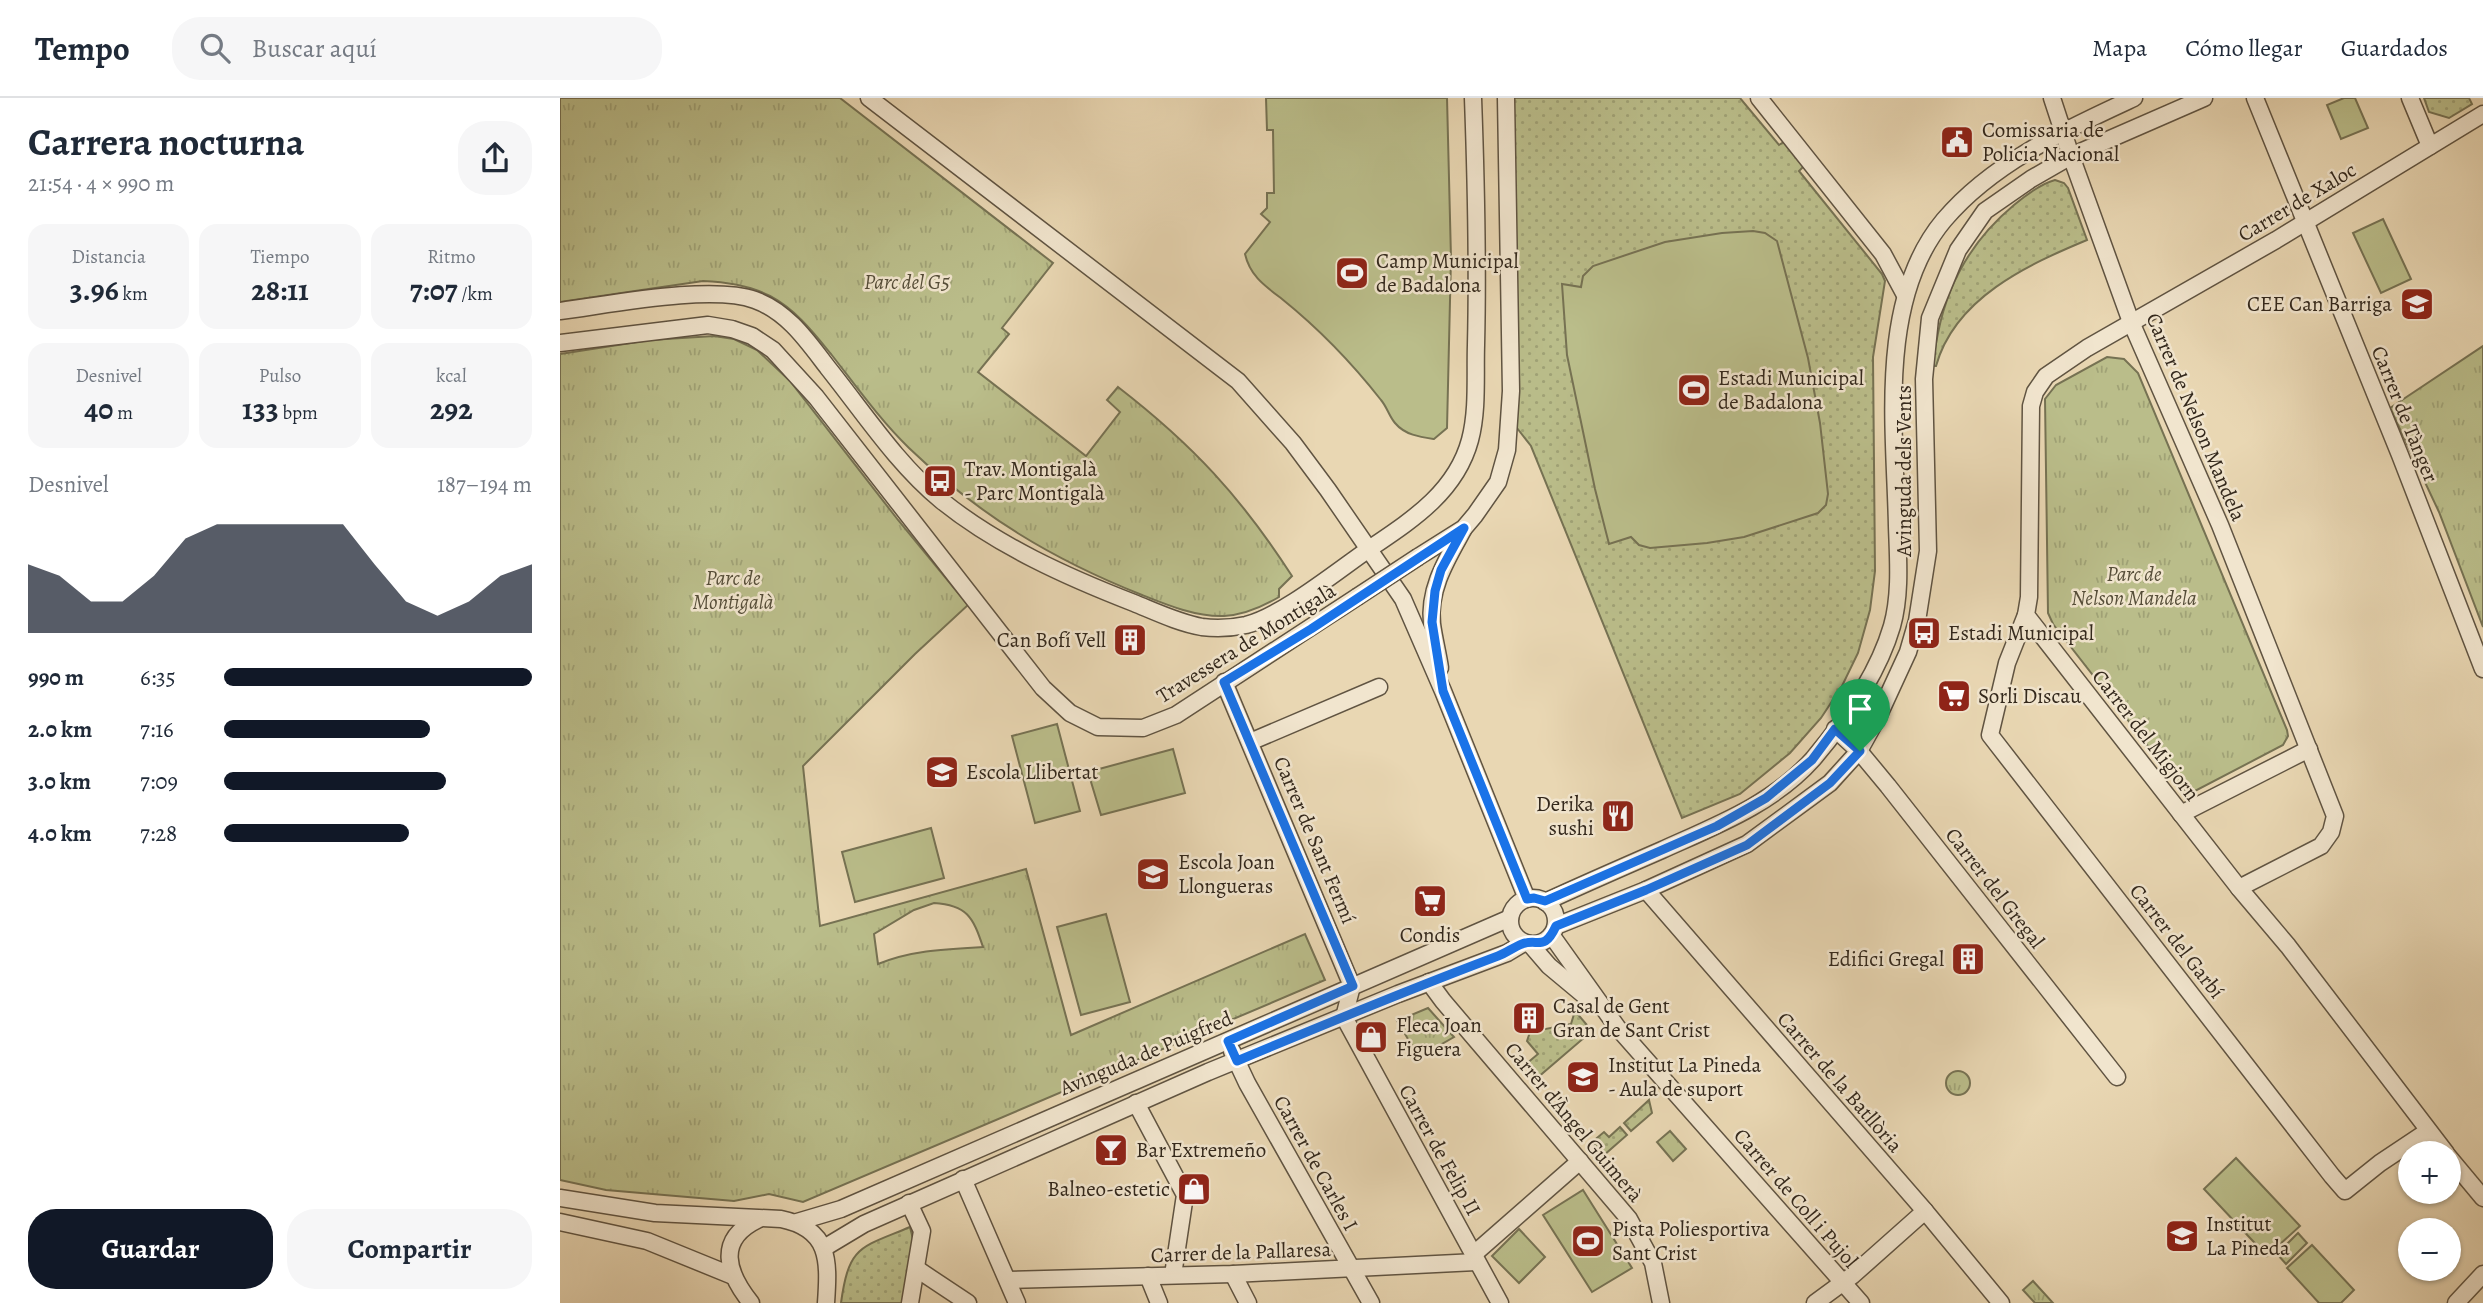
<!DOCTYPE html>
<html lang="es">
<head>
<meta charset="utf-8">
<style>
	:root { --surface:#fff; --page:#f6f6f7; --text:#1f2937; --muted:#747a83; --line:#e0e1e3; --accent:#111827 }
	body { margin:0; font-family:Alegreya,serif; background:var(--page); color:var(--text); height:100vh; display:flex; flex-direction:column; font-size:26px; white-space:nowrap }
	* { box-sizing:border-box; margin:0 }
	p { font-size:23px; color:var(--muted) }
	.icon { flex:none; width:38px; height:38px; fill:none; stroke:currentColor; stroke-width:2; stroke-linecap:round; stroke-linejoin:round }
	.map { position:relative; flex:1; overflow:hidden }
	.side { display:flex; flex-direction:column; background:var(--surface); width:560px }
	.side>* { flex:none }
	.tools { position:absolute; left:1838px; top:1043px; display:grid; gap:14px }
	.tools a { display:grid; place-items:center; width:63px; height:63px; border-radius:50%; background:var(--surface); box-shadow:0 2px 5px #0004; font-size:35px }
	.pin { position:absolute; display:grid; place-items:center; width:60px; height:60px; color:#fff; margin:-72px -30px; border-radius:50% 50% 50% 0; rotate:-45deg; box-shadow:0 0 7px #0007 }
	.pin .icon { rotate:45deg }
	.round { display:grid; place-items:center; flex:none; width:74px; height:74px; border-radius:28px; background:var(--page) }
	.headline { display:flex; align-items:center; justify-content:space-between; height:119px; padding:0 28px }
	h1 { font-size:38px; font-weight:700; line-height:52px }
	.figures { display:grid; grid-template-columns:repeat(3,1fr); gap:10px; height:119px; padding:7px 28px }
	.figures div { display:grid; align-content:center; border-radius:18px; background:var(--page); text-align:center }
	.figures b { font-size:30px; font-weight:700 }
	.figures small { font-size:19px; font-weight:400 }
	.figures p { font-size:19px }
	.chart { height:196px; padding:14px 28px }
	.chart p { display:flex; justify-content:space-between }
	.chart svg { width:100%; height:126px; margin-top:7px; fill:var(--accent); opacity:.7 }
	.button { display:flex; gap:14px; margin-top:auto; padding:14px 28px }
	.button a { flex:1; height:80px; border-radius:28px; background:var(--accent); color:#fff; font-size:28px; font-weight:700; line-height:80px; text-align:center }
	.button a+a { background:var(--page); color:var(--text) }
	ul { padding:0 28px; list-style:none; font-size:23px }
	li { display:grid; grid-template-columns:112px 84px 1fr; align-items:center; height:52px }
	li i { height:18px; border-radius:9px; background:var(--accent) }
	header { display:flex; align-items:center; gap:42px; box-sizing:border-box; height:98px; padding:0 35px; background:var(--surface); border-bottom:2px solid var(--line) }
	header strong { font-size:33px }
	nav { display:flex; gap:38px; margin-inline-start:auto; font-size:24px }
	.search { width:490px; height:63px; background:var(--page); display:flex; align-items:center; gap:18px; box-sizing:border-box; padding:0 24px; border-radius:28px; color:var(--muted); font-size:26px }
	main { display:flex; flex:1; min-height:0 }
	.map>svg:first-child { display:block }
	.grass { fill:url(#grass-dots); stroke:#767253; stroke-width:2 }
	.park { fill:url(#park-tufts); stroke:#767253; stroke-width:2; fill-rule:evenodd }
	.pitch { fill:#babd8a; stroke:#767253; stroke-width:2 }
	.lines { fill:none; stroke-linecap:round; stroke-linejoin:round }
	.minor-casing { stroke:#605442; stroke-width:19 }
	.minor { stroke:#f1e5ce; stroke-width:16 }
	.minor-bridge-casing { stroke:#605442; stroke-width:19; stroke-linecap:butt }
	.minor-bridge { stroke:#f1e5ce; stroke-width:16 }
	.route-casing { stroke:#fff; stroke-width:14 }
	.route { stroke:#1a73e8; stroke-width:9 }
	.labels { text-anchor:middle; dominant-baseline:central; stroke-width:5; stroke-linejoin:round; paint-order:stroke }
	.poi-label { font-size:21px; fill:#33281c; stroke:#f1e5ce; text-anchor:start }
	.street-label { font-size:21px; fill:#33281c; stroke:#f1e5ce }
	.park-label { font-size:21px; font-style:italic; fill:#554d38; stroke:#f1e5ce }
</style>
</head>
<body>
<header>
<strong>Tempo</strong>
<div class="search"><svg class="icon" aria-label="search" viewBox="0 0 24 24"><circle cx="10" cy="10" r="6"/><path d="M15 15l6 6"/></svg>Buscar aquí</div>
<nav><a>Mapa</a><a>Cómo llegar</a><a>Guardados</a></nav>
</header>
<main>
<section class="side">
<div class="headline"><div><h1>Carrera nocturna</h1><p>21:54 · 4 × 990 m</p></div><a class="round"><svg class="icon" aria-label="share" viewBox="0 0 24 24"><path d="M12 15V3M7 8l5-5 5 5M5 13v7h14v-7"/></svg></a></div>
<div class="figures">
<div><p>Distancia</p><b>3.96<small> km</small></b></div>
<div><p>Tiempo</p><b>28:11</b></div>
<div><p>Ritmo</p><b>7:07<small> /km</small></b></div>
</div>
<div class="figures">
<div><p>Desnivel</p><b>40<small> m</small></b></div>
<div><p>Pulso</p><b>133<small> bpm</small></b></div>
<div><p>kcal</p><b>292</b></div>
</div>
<div class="chart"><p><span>Desnivel</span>187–194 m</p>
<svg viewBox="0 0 160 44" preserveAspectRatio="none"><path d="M0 44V20L10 24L20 33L30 33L40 24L50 11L60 6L70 6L80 6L90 6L100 6L110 20L120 33L130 38L140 33L150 24L160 20V44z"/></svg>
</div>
<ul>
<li><b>990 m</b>6:35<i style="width:100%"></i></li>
<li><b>2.0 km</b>7:16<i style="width:67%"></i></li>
<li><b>3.0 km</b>7:09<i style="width:72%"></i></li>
<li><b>4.0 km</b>7:28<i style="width:60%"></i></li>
</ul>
<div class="button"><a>Guardar</a><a>Compartir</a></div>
</section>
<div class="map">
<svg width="1923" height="1205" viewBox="0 0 1923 1205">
	<defs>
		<pattern id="grass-dots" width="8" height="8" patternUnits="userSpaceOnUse" patternTransform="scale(1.75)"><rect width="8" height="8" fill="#babd8a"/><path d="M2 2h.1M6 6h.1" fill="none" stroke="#a0a276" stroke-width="1.8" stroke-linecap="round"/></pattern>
		<pattern id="park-tufts" width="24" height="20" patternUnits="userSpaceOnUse" patternTransform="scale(1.75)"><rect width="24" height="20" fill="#babd8a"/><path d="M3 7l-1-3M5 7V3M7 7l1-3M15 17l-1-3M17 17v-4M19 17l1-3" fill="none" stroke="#a0a276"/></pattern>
	</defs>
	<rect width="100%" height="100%" fill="#e9d7b3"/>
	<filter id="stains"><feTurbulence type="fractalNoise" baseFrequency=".00286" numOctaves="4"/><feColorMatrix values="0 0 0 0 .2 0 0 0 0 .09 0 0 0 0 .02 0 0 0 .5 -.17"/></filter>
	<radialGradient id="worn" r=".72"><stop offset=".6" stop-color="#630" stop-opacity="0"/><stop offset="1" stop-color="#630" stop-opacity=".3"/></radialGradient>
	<g class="grass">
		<polygon points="954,0 1180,0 1219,47 1225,43 1244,68 1239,73 1322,176 1325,183 1313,259 1315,473 1310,512 1298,555 1282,588 1261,620 1230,655 1180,696 1122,720 971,348 957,330 954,129"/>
		<polygon points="1864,0 1909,0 1912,6 1889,20 1869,14"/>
		<path d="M 1495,82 L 1504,85 L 1508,90 L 1527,142 C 1467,167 1395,200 1376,268 L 1373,268 C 1373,257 1376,246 1378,235 C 1388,184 1413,141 1454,107 C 1466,97 1480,86 1495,82 Z"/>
		<polygon points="1015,913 1032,933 977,980 965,967 978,956 967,943 970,934 1011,926"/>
		<polygon points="1089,1002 1092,1015 1071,1033 1064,1025"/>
		<polygon points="1060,1029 1067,1037 1044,1057 1032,1044 1044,1034 1049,1039"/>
		<path d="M 350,1129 L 355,1149 L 343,1205 L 281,1205 C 289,1147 300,1150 350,1129 Z"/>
	</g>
	<g class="park">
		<path d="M 0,0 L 280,0 L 493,165 L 442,230 L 449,236 L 418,274 L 526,358 L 560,314 L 547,302 L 558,289 C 633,347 681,399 732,478 L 719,491 L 719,499 C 702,509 683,517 664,518 C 636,519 607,507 582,497 C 492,461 420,418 349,350 C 320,322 296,288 271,256 C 253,234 236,212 210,198 C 189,187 166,184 143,183 L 0,204 Z"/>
		<path d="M 154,238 L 174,241 L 197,252 L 230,283 L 338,422 L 408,507 L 355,556 L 243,668 L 260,828 L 466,771 L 511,937 L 745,836 L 765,882 L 243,1104 L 209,1096 L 174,1103 L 46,1092 L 0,1082 L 0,256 L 90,242 ZM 374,805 C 407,807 413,819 423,849 C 387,851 352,852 318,866 L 314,836 L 354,812 Z"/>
		<polygon points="1923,248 1923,529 1879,414 1830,310"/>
		<polygon points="1547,259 1564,261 1578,275 1727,632 1728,638 1723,647 1635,693 1627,693 1620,689 1493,526 1488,515 1485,301 1496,287"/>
		<polygon points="868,910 894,939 859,959 837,923"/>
		<circle cx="1398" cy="985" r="12"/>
		<polygon points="1110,1033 1126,1051 1113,1063 1097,1044"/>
		<polygon points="1473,1183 1493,1205 1475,1205 1463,1192"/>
	</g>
	<g class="pitch">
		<path d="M 706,0 L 887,0 L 891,160 L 887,330 L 874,341 C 860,339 845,337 835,325 C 829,318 827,309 821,302 C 792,265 758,230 722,201 C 705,188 690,178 685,156 L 710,124 L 701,116 L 707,110 L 707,95 L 714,95 L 713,32 L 707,32 Z"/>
		<polygon points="1784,0 1795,0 1808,30 1781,41 1767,7"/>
		<polygon points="1823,121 1851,181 1821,195 1793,135"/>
		<polygon points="1193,133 1205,135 1217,143 1248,260 1260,325 1268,396 1266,407 1258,415 1184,439 1147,445 1090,450 1079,447 1071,439 1049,446 1035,391 1007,257 1002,186 1021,189 1023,178 1033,168 1105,144 1162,135"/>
		<polygon points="497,626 520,713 475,725 452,638"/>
		<polygon points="613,651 625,695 541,717 528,674"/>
		<polygon points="371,730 384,780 295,804 282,754"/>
		<polygon points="546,816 570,904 521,917 497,829"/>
		<polygon points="1676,1060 1740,1128 1707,1158 1644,1091"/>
		<polygon points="1023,1092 1072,1170 1032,1194 983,1117"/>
		<polygon points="959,1131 985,1159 959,1185 932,1158"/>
		<polygon points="1738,1135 1747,1145 1726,1166 1717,1156"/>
		<polygon points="1752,1147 1794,1192 1781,1205 1759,1205 1727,1170"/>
	</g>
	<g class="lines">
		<g class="minor-casing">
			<g id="minor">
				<polyline points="309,0 678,283 733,345 768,392 843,501 883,593 967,801"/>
				<polyline points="1199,0 1323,156 1345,197"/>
				<polyline points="1492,0 1511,58 1571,224 1660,427 1775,718 1771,734 1761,748 1679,790"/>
				<polyline points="1695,0 1840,357 1923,571"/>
				<polyline points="1850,0 1870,48"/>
				<path d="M 0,213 C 48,207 151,186 195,202 C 228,214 248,244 268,270 C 304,315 337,366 382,403 C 438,448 507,479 574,505 C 596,514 619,525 642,529 C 657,531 672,530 686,527 C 722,518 777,473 809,451 C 852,422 896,394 910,342 C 918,312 915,278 916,247 C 918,165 916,82 913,0"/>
				<polyline points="0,245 148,227 172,231 192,238 213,252 256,299 483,590 510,615 538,629 583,630 616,617 797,499"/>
				<polyline points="858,459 904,430 915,417 938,384 947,352 951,293 946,0"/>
				<polyline points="1466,517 1447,565 1430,637 1772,1078 1785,1093 1820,1065 1868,1033"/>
				<path d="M 880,570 C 878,556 874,541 872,526 C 868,491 887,461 903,432"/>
				<polyline points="664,584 792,888 784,919"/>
				<polyline points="1275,631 1299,653 1328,688 1557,979"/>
				<polyline points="690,644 819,589"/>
				<polyline points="1621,716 1749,651"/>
				<polyline points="1086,792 1365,1113 1441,1205"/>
				<circle cx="973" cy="823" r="23"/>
				<path d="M 985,804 C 1024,786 1063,769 1102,752 C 1155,728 1213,706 1253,661 C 1285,623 1318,576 1332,528 C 1341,496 1338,460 1337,428 C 1335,331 1317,202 1384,122 C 1433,64 1507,31 1574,0"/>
				<polyline points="996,828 1086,792 1187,746 1270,685 1299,653 1319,617 1348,554 1357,523 1368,453 1364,281 1370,220 1398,152 1425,113 1471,81 1511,58 1644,0"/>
				<polyline points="992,838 1057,929 1301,1205"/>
				<polyline points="970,846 989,868 1025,898"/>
				<polyline points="869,884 883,903 1069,1121 1093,1165 1101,1205"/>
				<polyline points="784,919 940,1205"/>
				<polyline points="672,953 687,985 811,1205"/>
				<polyline points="576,1005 625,1097 613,1177"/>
				<polyline points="1886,1055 1728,848 1679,790 1466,517 1469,499 1471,308 1475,294 1486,278 1527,250 1716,142 1923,16"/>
				<polyline points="1888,1058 1923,1100"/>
				<polyline points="403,1081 457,1205"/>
				<path d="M 0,1100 L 95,1115 L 221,1121 C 270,1131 269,1162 266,1205"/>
				<polyline points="349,1105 362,1133 350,1205"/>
				<polyline points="0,1124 87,1143 173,1178"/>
				<polyline points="237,1124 281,1111 950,820"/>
				<polyline points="264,1150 304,1126 648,974 838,896 947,855 964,845"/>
				<polyline points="914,1156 1020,1063"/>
				<polyline points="357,1171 408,1205"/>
				<polyline points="673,1176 688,1205"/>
				<polyline points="588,1178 599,1205"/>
				<polyline points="448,1182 673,1176 916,1164"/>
				<path d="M 191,1205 C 167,1175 156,1142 197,1122"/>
				<polyline points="1255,1205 1293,1177 1365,1113"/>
				<polyline points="1896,1205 1923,1176"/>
			</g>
		</g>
		<use href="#minor" class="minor"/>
		<g class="minor-bridge-casing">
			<polyline id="minor-bridge" points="797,499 858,459"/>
		</g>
		<use href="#minor-bridge" class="minor-bridge"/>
	</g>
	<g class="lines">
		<g class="route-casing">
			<path id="route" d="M 904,430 L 881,472 L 875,493 L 872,524 L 883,593 L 967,801 L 974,800 L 985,803 L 1157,728 L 1206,700 L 1252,662 L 1275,631 L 1300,653 L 1270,685 L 1187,747 L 1086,792 L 996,828 C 984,854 978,840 962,846 C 954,849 946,855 938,858 C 850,891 763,927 677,963 L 668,943 L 793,888 L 664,584 L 751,531 Z"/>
		</g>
		<use href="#route" class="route"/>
	</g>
	<defs>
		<g id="civic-square" transform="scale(1.75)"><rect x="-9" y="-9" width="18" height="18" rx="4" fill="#8f2418" stroke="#f1e5ce"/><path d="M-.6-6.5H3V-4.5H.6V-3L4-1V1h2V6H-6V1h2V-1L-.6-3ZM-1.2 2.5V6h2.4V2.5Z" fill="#fff"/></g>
		<g id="stadium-square" transform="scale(1.75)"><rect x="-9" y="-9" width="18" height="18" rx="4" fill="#8f2418" stroke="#f1e5ce"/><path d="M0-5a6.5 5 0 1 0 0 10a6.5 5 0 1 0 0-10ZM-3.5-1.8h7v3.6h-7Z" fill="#fff"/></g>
		<g id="school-square" transform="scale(1.75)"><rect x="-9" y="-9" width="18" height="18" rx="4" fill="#8f2418" stroke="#f1e5ce"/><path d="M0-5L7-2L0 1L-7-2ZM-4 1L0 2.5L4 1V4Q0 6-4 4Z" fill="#fff"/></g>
		<g id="bus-square" transform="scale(1.75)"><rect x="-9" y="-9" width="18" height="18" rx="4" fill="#8f2418" stroke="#f1e5ce"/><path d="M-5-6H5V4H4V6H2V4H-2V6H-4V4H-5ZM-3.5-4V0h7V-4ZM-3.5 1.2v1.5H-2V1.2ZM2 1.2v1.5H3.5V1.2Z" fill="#fff"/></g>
		<g id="building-square" transform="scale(1.75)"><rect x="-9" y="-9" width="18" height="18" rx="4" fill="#8f2418" stroke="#f1e5ce"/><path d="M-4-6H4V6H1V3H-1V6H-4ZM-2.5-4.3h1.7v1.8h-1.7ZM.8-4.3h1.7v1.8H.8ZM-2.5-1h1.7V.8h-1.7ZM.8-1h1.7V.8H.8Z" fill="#fff"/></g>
		<g id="supermarket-square" transform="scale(1.75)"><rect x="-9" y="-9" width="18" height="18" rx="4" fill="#8f2418" stroke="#f1e5ce"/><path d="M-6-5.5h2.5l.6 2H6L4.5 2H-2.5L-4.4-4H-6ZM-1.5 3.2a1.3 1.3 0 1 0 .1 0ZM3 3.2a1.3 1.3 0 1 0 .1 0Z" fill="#fff"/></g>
		<g id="restaurant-square" transform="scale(1.75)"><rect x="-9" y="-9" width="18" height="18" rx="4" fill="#8f2418" stroke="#f1e5ce"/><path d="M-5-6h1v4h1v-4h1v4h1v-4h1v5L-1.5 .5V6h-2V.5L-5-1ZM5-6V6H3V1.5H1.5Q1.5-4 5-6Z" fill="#fff"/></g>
		<g id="shop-square" transform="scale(1.75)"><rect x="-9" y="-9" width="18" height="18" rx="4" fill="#8f2418" stroke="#f1e5ce"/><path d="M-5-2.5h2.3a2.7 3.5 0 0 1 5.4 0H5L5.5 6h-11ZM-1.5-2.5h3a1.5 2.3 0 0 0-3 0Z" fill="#fff"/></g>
		<g id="bar-square" transform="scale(1.75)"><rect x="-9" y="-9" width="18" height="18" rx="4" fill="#8f2418" stroke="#f1e5ce"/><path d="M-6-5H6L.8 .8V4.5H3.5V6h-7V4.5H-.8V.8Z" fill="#fff"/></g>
	</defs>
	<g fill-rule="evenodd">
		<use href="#civic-square" x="1397" y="44"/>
		<use href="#stadium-square" x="792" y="175"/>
		<use href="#school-square" x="1857" y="206"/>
		<use href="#stadium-square" x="1134" y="292"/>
		<use href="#bus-square" x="380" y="383"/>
		<use href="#bus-square" x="1364" y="535"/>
		<use href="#building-square" x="570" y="542"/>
		<use href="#supermarket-square" x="1394" y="598"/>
		<use href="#school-square" x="382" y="674"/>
		<use href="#restaurant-square" x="1058" y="718"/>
		<use href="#school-square" x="593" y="776"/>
		<use href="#supermarket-square" x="870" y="803"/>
		<use href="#building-square" x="1408" y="861"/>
		<use href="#building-square" x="969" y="920"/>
		<use href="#shop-square" x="811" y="939"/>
		<use href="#school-square" x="1023" y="979"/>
		<use href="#bar-square" x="551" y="1052"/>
		<use href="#shop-square" x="634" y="1091"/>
		<use href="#school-square" x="1622" y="1138"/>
		<use href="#stadium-square" x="1028" y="1143"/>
	</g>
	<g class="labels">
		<g class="poi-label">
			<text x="1422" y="32">Comissaria de<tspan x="1422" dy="24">Policia Nacional</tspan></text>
			<text x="816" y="163">Camp Municipal<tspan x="816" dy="24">de Badalona</tspan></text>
			<text x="1832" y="206" text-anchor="end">CEE Can Barriga</text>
			<text x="1158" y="280">Estadi Municipal<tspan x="1158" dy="24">de Badalona</tspan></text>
			<text x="404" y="371">Trav. Montigalà<tspan x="404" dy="24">- Parc Montigalà</tspan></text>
			<text x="1388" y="535">Estadi Municipal</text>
			<text x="546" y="542" text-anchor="end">Can Bofí Vell</text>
			<text x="1418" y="598">Sorli Discau</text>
			<text x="406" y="674">Escola Llibertat</text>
			<text x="1034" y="706" text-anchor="end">Derika<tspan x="1034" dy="24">sushi</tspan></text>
			<text x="618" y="764">Escola Joan<tspan x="618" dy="24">Llongueras</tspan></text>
			<text x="870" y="837" text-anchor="middle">Condis</text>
			<text x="1384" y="861" text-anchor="end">Edifici Gregal</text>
			<text x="993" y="908">Casal de Gent<tspan x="993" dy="24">Gran de Sant Crist</tspan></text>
			<text x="836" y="927">Fleca Joan<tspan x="836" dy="24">Figuera</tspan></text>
			<text x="1048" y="967">Institut La Pineda<tspan x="1048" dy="24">- Aula de suport</tspan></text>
			<text x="576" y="1052">Bar Extremeño</text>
			<text x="610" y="1091" text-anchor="end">Balneo-estetic</text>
			<text x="1646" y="1126">Institut<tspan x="1646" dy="24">La Pineda</tspan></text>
			<text x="1052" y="1131">Pista Poliesportiva<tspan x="1052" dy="24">Sant Crist</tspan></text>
		</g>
		<g class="street-label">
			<text transform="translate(1737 104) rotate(-31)">Carrer de Xaloc</text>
			<text transform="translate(1845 316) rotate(68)">Carrer de Tànger</text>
			<text transform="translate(1636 319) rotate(67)">Carrer de Nelson Mandela</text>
			<text transform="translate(1344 373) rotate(-90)">Avinguda dels Vents</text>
			<text transform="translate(686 545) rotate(-32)">Travessera de Montigalà</text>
			<text transform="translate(1586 637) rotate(52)">Carrer del Migjorn</text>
			<text transform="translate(755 742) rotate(67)">Carrer de Sant Fermí</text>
			<text transform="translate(1435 790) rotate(52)">Carrer del Gregal</text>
			<text transform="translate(1617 843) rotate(52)">Carrer del Garbí</text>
			<text transform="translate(586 955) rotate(-23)">Avinguda de Puigfred</text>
			<text transform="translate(1280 984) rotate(49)">Carrer de la Batllòria</text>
			<text transform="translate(1014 1024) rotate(50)">Carrer d'Àngel Guimerà</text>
			<text transform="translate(880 1052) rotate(61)">Carrer de Felip II</text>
			<text transform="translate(756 1065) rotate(61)">Carrer de Carles I</text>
			<text transform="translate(1236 1100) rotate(49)">Carrer de Coll i Pujol</text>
			<text transform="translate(681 1154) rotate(-2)">Carrer de la Pallaresa</text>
		</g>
		<g class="park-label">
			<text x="347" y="184">Parc del G5</text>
			<text x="1574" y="476">Parc de<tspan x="1574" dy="24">Nelson Mandela</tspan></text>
			<text x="173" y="480">Parc de<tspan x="173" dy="24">Montigalà</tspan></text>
		</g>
	</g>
	<rect width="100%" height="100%" filter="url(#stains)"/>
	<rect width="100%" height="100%" fill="url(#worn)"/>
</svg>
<div class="tools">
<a>+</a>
<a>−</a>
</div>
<div class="pin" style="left:1300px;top:653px;background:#1e9e55"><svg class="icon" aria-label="arrive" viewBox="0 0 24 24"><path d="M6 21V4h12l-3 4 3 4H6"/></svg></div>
</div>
</main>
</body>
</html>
